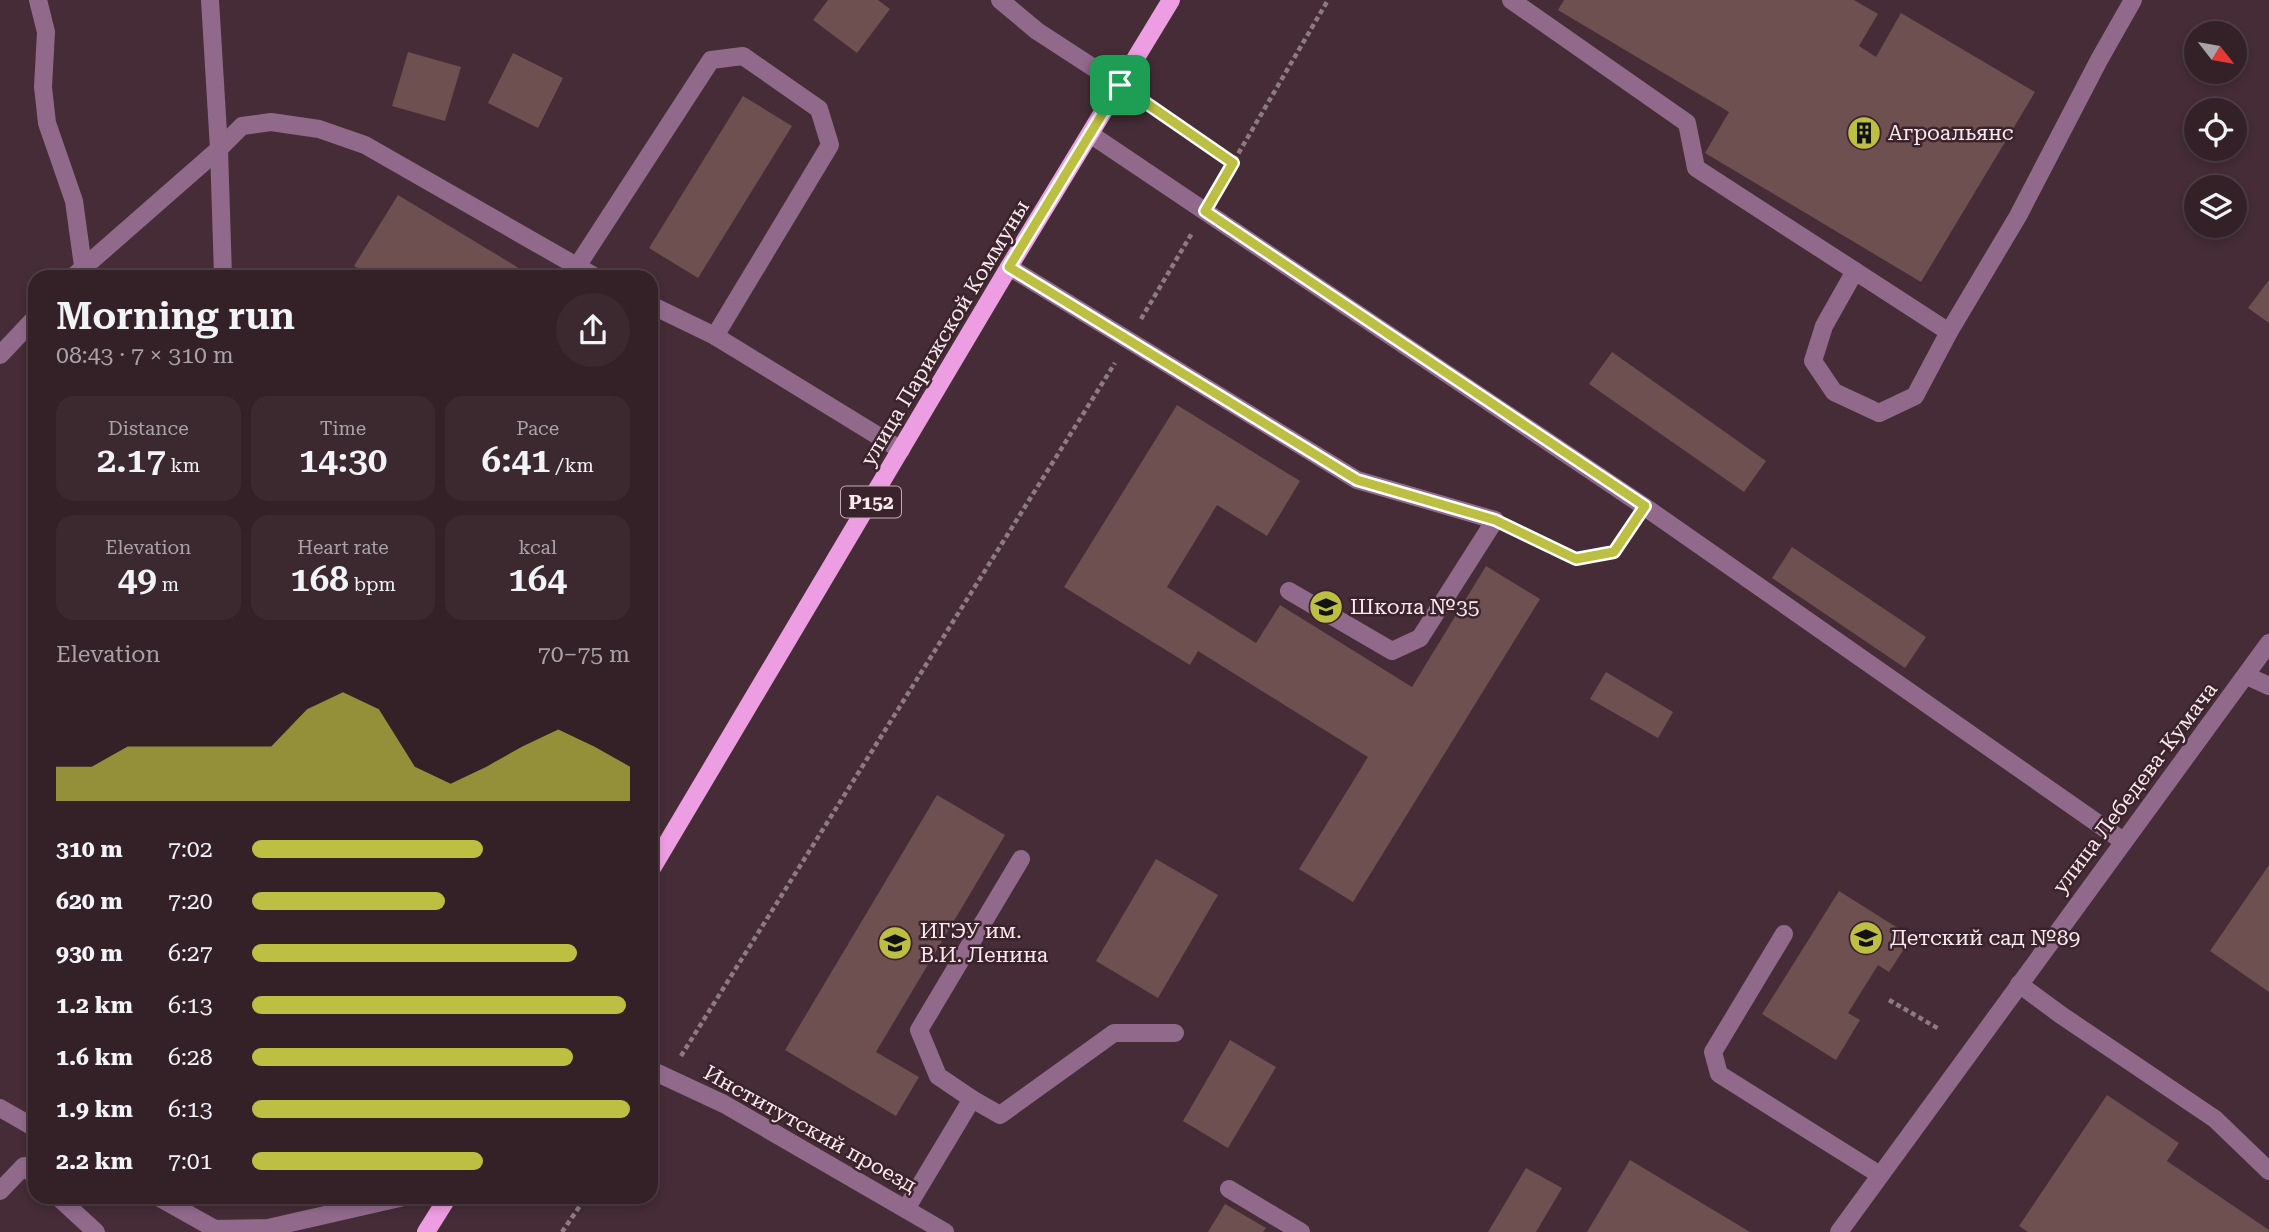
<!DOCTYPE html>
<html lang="en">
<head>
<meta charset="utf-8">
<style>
	:root { --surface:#342128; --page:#3c2930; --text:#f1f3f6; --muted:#a9a3a8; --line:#4e3e45; --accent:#bdbf42 }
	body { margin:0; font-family:"Roboto Serif",serif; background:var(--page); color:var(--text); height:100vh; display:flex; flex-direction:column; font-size:26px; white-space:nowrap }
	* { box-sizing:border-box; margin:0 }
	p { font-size:23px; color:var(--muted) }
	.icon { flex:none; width:38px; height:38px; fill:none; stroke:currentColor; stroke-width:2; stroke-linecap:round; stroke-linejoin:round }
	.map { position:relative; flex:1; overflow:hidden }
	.details { position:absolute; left:28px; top:270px; width:630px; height:934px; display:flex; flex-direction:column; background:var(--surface); border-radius:21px; box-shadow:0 4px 10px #0003,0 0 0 2px var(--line) }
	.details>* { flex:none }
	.needle { width:46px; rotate:121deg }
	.buttons { position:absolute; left:2184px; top:21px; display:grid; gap:14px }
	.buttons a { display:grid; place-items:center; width:63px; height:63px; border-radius:50%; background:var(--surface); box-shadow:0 4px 10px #0003,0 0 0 2px var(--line); font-size:35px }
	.pin { position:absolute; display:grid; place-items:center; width:60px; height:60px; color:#fff; margin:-30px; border-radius:14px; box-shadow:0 4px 10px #0006 }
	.round { display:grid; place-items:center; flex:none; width:74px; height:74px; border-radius:37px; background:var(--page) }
	.overview { display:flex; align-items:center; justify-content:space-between; height:119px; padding:0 28px }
	h1 { font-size:38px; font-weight:600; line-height:52px }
	.stats { display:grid; grid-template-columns:repeat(3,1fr); gap:10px; height:119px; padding:7px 28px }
	.stats div { display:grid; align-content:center; border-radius:18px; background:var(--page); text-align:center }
	.stats b { font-size:35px; font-weight:600 }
	.stats small { font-size:19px; font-weight:400 }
	.stats p { font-size:19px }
	.chart { height:196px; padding:14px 28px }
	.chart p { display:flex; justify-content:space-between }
	.chart svg { width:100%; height:126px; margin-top:7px; fill:var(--accent); opacity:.7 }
	ul { padding:0 28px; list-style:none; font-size:23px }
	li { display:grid; grid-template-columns:112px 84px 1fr; align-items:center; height:52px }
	li i { height:18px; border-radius:9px; background:var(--accent) }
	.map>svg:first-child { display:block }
	.building { fill:#6e5051 }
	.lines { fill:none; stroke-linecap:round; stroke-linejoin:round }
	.path { stroke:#8f7a82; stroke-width:4.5; stroke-dasharray:5 3.5; stroke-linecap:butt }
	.minor { stroke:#916a8b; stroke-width:18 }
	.major { stroke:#ed9de1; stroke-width:18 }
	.route-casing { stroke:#fff; stroke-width:14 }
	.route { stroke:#bdbf42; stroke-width:9 }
	.labels { text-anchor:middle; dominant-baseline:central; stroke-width:5; stroke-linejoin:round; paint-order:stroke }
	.shield { fill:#3b232c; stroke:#c1aeb4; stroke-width:2 }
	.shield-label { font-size:19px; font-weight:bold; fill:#fae9ef }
	.poi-label { font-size:21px; fill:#fae9ef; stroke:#3b232c; text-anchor:start }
	.street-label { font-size:21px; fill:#fae9ef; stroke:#3b232c }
</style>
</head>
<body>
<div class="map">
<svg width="2269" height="1232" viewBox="0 0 2269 1232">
	<rect width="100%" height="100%" fill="#452c36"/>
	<g class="building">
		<polygon points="828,0 878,0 890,9 857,53 813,20"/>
		<polygon points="1564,0 1854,0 1878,14 1859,46 1876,57 1901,13 2035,92 1921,282 1705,153 1729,112 1558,10"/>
		<polygon points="408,52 461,67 445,121 392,106"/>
		<polygon points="513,53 563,78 538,128 488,103"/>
		<polygon points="743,96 792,126 698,278 649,248"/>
		<polygon points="398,195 532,276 371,276 354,266"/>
		<polygon points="2269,280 2269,323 2248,308"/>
		<polygon points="1612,352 1766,461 1744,492 1589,384"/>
		<polygon points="1177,405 1300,481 1267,536 1217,505 1167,587 1256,643 1280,605 1412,687 1486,566 1540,599 1353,902 1299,869 1368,757 1198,651 1190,665 1064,587"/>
		<polygon points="1792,547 1926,637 1905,668 1772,578"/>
		<polygon points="1606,672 1673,712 1658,738 1590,699"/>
		<polygon points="937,795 1005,835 876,1052 919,1077 896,1116 785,1050"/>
		<polygon points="1156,859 1218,895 1158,998 1096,961"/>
		<polygon points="2269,865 2269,992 2210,951"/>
		<polygon points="1839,891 1912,937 1889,972 1878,965 1848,1013 1860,1020 1836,1060 1762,1014"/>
		<polygon points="1230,1040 1276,1067 1228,1148 1183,1121"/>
		<polygon points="2107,1095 2179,1143 2167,1161 2269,1230 2269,1232 2028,1232 2019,1226"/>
		<polygon points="1630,1160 1750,1232 1587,1232"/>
		<polygon points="1526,1168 1562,1188 1536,1232 1488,1232"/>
		<polygon points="1225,1204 1266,1228 1263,1232 1208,1232"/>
	</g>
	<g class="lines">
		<g class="path">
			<polyline points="1141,100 1233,163"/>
			<polyline points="1217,190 1328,0"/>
			<polyline points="1141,319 1192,233"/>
			<polyline points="1519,532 1576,560 1614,552 1630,527"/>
			<polyline points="1889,1000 1939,1029"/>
			<polyline points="681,1056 1115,363"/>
			<polyline points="562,1232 586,1197"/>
		</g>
		<g class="minor">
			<polyline points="38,0 46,32 43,87 47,123 74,201 83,266"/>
			<polyline points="210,0 219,149 223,276"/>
			<polyline points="1000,0 1037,31 1120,85"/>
			<polyline points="1511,0 1687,123 1696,168 1949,332 2018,216 2099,60 2133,0"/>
			<polyline points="1090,134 1645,507 2123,841"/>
			<polyline points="1009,267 1357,480 1495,520 1420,638 1392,651 1289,591"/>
			<polyline points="576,268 711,60 743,56 819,109 830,145 715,336"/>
			<polyline points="1855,271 1824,326 1813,361 1834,392 1879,413 1915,396 1949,332"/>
			<polyline points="74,276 219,149 242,126 271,122 319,129 365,145 594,276"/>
			<polyline points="651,305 715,336 901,450"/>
			<polyline points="0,355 35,318"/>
			<polyline points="2247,676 2269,686"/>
			<polyline points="1784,934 1713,1052 1719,1074 1880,1175"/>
			<polyline points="2019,984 2061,1015 2215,1119 2269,1171"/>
			<polyline points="651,1070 724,1104 945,1232"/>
			<polyline points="972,1099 1000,1115 1114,1033 1175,1033"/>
			<polyline points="0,1108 35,1128"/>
			<polyline points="1229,1189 1301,1232"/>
			<polyline points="0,1191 24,1166 35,1176"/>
			<polyline points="58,1197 96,1232"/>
			<polyline points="158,1197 215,1229 268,1228 404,1197"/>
			<polyline points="906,1209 972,1099 938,1076 919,1030 1021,859"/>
			<polyline points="1839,1232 2269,643"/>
		</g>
		<g class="major">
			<polyline points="651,870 1009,267 1171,0"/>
			<polyline points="426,1232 448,1197"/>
		</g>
	</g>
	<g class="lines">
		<g class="route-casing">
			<polygon id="route" points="1120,85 1233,163 1205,211 1645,506 1614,552 1576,559 1495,520 1357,480 1009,267"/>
		</g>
		<use href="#route" class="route"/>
	</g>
	<defs>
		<g id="building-disc" transform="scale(1.75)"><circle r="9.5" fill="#bdbf42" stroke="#3b232c"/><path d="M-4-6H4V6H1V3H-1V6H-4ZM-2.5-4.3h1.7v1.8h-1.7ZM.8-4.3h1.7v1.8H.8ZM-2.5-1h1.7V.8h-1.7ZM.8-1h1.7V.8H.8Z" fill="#111"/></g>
		<g id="school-disc" transform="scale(1.75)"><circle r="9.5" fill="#bdbf42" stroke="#3b232c"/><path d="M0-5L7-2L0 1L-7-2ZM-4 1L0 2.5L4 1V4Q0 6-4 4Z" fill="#111"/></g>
		<g id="university-disc" transform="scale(1.75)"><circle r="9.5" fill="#bdbf42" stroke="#3b232c"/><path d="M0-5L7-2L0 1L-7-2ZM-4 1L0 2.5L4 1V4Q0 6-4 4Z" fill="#111"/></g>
	</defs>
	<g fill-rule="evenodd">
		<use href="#building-disc" x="1864" y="133"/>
		<use href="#school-disc" x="1326" y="607"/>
		<use href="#school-disc" x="1866" y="938"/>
		<use href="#university-disc" x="895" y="943"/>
	</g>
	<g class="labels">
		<rect class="shield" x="841" y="486.5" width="60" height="31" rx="5"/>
		<g class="shield-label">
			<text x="871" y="502">Р152</text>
		</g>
		<g class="poi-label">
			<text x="1888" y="133">Агроальянс</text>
			<text x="1350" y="607">Школа №35</text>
			<text x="920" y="931">ИГЭУ им.<tspan x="920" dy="24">В.И. Ленина</tspan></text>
			<text x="1890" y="938">Детский сад №89</text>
		</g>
		<g class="street-label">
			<text transform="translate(945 333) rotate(-59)">улица Парижской Коммуны</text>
			<text transform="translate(2135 788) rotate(-53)">улица Лебедева-Кумача</text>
			<text transform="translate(810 1129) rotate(29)">Институтский проезд</text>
		</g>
	</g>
</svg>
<div class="buttons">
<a><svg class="needle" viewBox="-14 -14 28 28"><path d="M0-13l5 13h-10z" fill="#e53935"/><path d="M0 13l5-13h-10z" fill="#a9a3a8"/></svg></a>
<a><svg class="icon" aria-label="locate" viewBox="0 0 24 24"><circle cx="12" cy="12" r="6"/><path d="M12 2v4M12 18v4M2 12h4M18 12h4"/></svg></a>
<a><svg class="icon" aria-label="layers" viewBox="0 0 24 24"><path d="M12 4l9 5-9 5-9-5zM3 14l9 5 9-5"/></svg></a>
</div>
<div class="pin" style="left:1120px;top:85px;background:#1e9e55"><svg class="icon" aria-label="arrive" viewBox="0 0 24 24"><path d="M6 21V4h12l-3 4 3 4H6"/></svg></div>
<section class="details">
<div class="overview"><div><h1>Morning run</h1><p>08:43 · 7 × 310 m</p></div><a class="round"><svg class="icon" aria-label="share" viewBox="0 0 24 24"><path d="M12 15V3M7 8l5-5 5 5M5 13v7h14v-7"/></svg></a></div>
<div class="stats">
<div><p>Distance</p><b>2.17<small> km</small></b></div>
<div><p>Time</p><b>14:30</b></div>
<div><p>Pace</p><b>6:41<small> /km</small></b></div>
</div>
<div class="stats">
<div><p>Elevation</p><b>49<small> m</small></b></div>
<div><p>Heart rate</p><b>168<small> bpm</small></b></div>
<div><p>kcal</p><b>164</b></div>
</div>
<div class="chart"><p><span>Elevation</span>70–75 m</p>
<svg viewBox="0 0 160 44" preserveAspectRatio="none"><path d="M0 44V32L10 32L20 25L30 25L40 25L50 25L60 25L70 12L80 6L90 12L100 32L110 38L120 32L130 25L140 19L150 25L160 32V44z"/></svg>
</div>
<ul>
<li><b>310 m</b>7:02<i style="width:61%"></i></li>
<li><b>620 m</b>7:20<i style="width:51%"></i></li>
<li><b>930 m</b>6:27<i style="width:86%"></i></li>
<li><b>1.2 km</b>6:13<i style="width:99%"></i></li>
<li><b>1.6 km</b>6:28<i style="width:85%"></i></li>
<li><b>1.9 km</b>6:13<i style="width:100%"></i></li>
<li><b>2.2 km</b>7:01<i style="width:61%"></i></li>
</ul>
</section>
</div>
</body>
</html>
